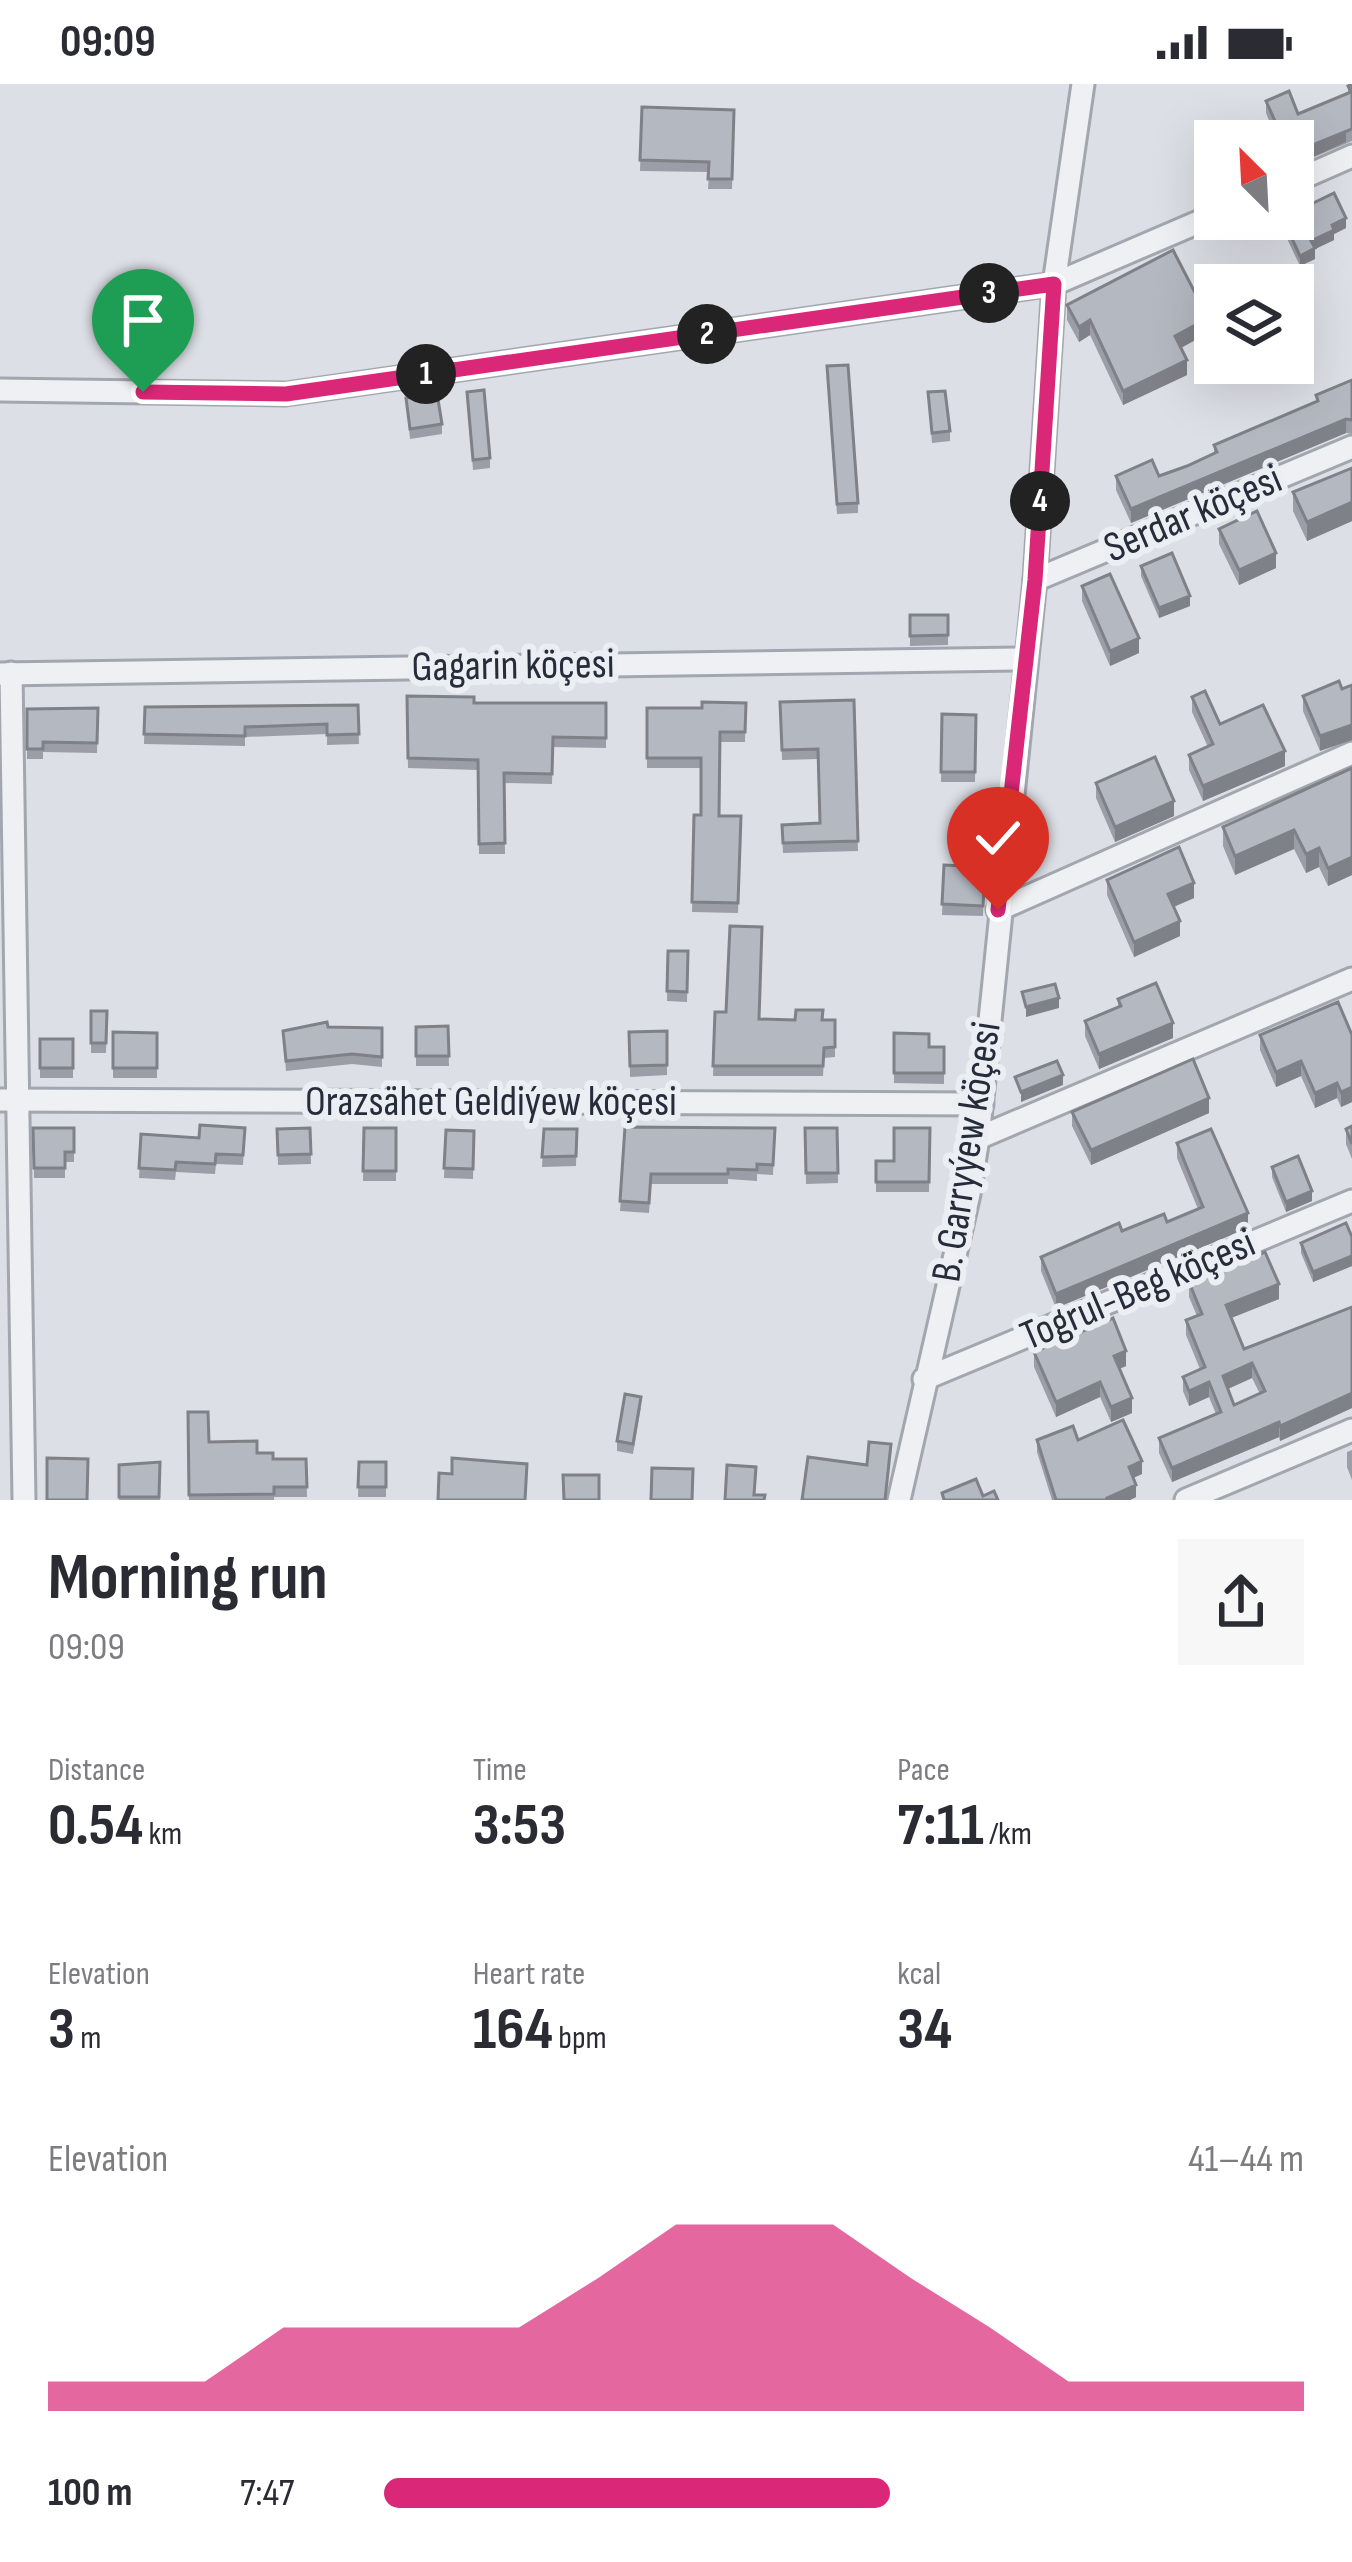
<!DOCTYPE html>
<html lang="en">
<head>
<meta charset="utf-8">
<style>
	:root { --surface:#fff; --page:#f7f7f7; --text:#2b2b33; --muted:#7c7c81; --accent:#db2777 }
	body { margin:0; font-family:"Sofia Sans Condensed",sans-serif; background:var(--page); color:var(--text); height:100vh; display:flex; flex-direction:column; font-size:45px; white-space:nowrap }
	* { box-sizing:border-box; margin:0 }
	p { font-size:39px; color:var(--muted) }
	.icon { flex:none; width:66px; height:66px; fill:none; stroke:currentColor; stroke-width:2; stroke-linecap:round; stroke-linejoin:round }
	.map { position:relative; height:1416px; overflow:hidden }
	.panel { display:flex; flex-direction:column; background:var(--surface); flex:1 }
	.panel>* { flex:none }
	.needle { width:78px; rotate:336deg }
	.fabs { position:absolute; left:1194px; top:36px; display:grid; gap:24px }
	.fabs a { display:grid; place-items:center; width:120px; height:120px; border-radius:0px; background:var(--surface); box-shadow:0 12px 48px #0002; font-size:60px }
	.pin { position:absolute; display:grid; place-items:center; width:102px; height:102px; color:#fff; margin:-123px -51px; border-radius:50% 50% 50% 0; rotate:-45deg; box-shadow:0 0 12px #0007 }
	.pin .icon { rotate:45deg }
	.km { position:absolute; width:60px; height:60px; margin:-30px; border-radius:50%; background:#222; color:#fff; font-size:33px; line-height:60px; text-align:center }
	.round { display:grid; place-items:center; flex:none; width:126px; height:126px; border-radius:0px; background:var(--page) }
	.overview { display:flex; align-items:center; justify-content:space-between; height:204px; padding:0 48px }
	h1 { font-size:66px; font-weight:700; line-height:90px }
	.stats { display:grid; grid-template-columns:repeat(3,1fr); gap:18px; height:204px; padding:12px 48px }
	.stats div { display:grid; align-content:center }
	.stats b { font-size:60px; font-weight:700 }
	.stats small { font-size:33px; font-weight:400 }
	.stats p { font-size:33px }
	.chart { height:336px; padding:24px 48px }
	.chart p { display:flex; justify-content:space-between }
	.chart svg { width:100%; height:216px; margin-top:12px; fill:var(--accent); opacity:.7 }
	ul { padding:0 48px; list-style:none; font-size:39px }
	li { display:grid; grid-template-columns:192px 144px 1fr; align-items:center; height:90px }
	li i { height:30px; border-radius:15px; background:var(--accent) }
	.status { display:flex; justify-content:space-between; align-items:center; height:84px; padding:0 60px; background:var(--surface); direction:ltr }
	.status svg { height:33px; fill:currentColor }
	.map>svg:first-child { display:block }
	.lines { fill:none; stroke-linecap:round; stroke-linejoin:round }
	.street-casing { stroke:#a2a6ae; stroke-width:27 }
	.street { stroke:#eef0f4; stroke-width:21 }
	.wall { fill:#9b9ea6; fill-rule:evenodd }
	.shaded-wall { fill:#7e8187 }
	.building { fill:#b4b8c1; stroke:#7e8187; stroke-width:3; fill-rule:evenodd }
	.route-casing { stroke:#fff; stroke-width:24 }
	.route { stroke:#db2777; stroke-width:15 }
	.labels { text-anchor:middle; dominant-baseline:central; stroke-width:12; stroke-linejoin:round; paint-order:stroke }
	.street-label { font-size:42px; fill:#272c3a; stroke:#ebeef3 }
</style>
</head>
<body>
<div class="status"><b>09:09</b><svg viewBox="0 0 49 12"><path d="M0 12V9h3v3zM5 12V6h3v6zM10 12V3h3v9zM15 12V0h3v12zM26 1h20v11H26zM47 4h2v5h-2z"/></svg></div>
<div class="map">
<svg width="1352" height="1416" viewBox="0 0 1352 1416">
	<rect width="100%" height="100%" fill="#dcdfe5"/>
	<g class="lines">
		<g class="street-casing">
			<g id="street">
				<polyline points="1293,98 1352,72"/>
				<polyline points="0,306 286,310 1054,200 1215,131"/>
				<polyline points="1035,496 1352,363"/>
				<polyline points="11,589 24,1416"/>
				<polyline points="0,590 1026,575"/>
				<polyline points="998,826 1352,669"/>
				<polyline points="0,1016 982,1020"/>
				<polyline points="978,1054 1352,895"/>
				<polyline points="924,1295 1352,1117"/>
				<polyline points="899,1416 969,1110 978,1054 1035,496 1054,200 1083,0"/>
				<polyline points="1186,1416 1352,1346"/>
			</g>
		</g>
		<use href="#street" class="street"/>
	</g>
	<g class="wall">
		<polygon points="1352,0 1352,57 1293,82 1293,57 1240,57 1240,53 1270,39 1266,29 1266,17 1298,30 1348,9 1348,2"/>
		<polygon points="642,23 734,26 732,105 708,105 709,88 640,87"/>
		<polygon points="1282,135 1346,144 1334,150 1334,156 1315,165 1315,175 1300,182 1282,144"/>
		<polygon points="1067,221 1208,249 1181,264 1187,291 1123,321 1090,251 1079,258 1067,236"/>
		<polygon points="827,292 858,419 858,429 837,430"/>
		<polygon points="1352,296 1352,350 1346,349 1131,439 1116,406 1116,392 1159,392 1187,382 1214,370 1214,361 1316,318 1316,311"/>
		<polygon points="467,308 490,374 490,384 473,386"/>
		<polygon points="928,308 950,347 950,357 932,359"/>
		<polygon points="406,314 442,340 442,350 410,355"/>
		<polygon points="1352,384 1352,437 1307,457 1293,427 1293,408"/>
		<polygon points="1219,445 1276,484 1239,501 1219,460"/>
		<polygon points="1141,482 1190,522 1159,534 1141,492"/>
		<polygon points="1082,502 1139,569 1110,582 1082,517"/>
		<polygon points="910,531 948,531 948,561 910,562"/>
		<polygon points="1339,597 1320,667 1303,627 1303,612"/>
		<polygon points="407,612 474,619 606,619 606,664 553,663 552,700 504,699 505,770 479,770 478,686 408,684"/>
		<polygon points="1192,613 1220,640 1285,682 1203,717 1189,686 1189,671 1208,663 1192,628"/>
		<polygon points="854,616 858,767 783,769 782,741 820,739 818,675 782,676 780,618"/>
		<polygon points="746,619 745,658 720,658 719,732 741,732 738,829 692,828 694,731 701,731 701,684 647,684 647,624 702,624"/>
		<polygon points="358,621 359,660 327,661 327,650 245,653 245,662 144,660 145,623"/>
		<polygon points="98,624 97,669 43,668 43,675 27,675 27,625"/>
		<polygon points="942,630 976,631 975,698 941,698"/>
		<polygon points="1352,684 1352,791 1328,802 1319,783 1306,789 1294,765 1235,791 1223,762 1223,743"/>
		<polygon points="1096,699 1174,732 1115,758 1096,714"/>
		<polygon points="944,781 985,783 983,832 942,831"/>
		<polygon points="1107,796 1194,814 1174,823 1180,852 1134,873 1107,811"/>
		<polygon points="668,867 688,867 687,918 667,917"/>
		<polygon points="1118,915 1173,954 1099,985 1085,952 1085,937 1118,923"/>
		<polygon points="91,927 107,927 106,969 91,969"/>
		<polygon points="715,928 759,935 835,936 835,973 824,974 823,992 713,992"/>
		<polygon points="448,942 449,982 416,982 416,943"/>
		<polygon points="328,943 382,944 382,983 352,980 286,987 283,947"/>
		<polygon points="667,947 667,991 630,993 629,948"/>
		<polygon points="113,948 157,949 157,994 113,994"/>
		<polygon points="894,949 929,963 944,963 944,1000 894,999"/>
		<polygon points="1260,951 1352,951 1352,1018 1341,1023 1337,1014 1315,1024 1301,992 1276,1003 1260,966"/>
		<rect x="40" y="955" width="33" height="39"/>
		<polygon points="1072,1028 1209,1029 1091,1081 1072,1042"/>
		<polygon points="1352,1042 1352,1075 1346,1060 1346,1045"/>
		<polygon points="625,1043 775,1044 773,1091 757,1090 757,1097 728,1095 728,1100 651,1100 649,1129 620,1127"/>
		<polygon points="33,1044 74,1044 74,1078 65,1078 65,1094 34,1094"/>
		<polygon points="245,1044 243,1081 216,1080 215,1090 176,1088 175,1096 139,1094 141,1050 199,1054"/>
		<polygon points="310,1044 311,1080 278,1081 277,1045"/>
		<polygon points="364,1044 396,1044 396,1097 363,1097"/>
		<polygon points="805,1044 837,1044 838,1099 806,1100"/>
		<polygon points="930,1044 929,1108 876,1108 876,1077 894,1077"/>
		<polygon points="544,1045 577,1045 576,1082 542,1083"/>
		<polygon points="446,1046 474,1047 473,1095 444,1094"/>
		<polygon points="1177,1059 1248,1144 1056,1224 1041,1187 1041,1173 1122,1147 1167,1138 1198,1125 1177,1074"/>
		<polygon points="1272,1083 1312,1117 1286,1128 1272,1093"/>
		<polygon points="1352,1153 1352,1182 1313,1198 1301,1169 1301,1159"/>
		<path d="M 1189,1198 L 1279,1215 L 1231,1234 L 1244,1265 L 1352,1223 L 1352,1324 L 1280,1357 L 1279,1353 L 1172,1398 L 1159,1369 L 1159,1354 L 1216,1330 L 1209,1313 L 1189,1322 L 1183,1307 L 1183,1293 L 1200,1285 L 1186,1251 L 1186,1236 L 1197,1232 L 1189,1213 ZM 1252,1294 L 1260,1310 L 1234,1321 L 1228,1305 Z"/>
		<polygon points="1034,1268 1126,1282 1119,1285 1132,1329 1111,1338 1100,1313 1056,1333 1034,1283"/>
		<polygon points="641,1323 633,1370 617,1367 617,1357"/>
		<polygon points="188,1328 209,1358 273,1375 306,1375 307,1413 274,1413 274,1416 189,1416"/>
		<polygon points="1037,1356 1078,1356 1142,1390 1133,1393 1136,1413 1130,1416 1052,1416 1037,1368"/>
		<polygon points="1352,1366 1352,1396 1347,1383 1347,1368"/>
		<polygon points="160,1378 160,1416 119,1416 119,1381"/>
		<polygon points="359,1378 386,1378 386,1413 358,1413"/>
	</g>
	<g class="shaded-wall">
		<polygon points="1346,46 1346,58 1293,82 1293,69"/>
		<polygon points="1346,134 1346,144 1334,150 1334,156 1315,165 1315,175 1300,182 1300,172 1311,157 1332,141"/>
		<polygon points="1208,234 1208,249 1175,267 1175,252"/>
		<polygon points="1090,236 1090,251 1079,258 1079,243"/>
		<polygon points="1187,276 1187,291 1123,321 1123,307"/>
		<polygon points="1346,335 1346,349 1131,439 1131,425"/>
		<polygon points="1352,418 1352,437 1307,457 1307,438"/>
		<polygon points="1276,469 1276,484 1239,501 1239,486"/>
		<polygon points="1190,512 1190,522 1159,534 1159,524"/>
		<polygon points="1139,554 1139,569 1110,582 1110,567"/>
		<polygon points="1352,641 1352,656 1320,667 1320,652"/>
		<polygon points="1285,667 1285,682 1203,717 1203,702"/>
		<polygon points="1174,717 1174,732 1115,758 1115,743"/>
		<polygon points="1294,746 1294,765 1235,791 1235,772"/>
		<polygon points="1319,764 1319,783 1306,789 1306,770"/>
		<polygon points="1352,773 1352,791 1328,802 1328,784"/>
		<polygon points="1194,799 1194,814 1168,825 1168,810"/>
		<polygon points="1180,837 1180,852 1134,873 1134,858"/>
		<polygon points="1059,914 1059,924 1026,933 1026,923"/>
		<polygon points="1173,939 1173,954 1099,985 1099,970"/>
		<polygon points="1301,977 1301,992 1276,1003 1276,988"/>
		<polygon points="1063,991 1063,1001 1021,1018 1021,1008"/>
		<polygon points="1337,999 1337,1014 1315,1024 1315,1009"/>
		<polygon points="1352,1003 1352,1018 1341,1023 1341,1008"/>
		<polygon points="1209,1014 1209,1029 1091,1081 1091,1066"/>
		<polygon points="1312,1107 1312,1117 1286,1128 1286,1118"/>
		<polygon points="1248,1129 1248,1144 1056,1224 1056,1210"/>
		<polygon points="1352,1172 1352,1182 1313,1198 1313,1188"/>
		<polygon points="1279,1200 1279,1215 1226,1236 1226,1221"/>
		<polygon points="1126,1267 1126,1282 1114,1287 1114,1272"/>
		<polygon points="1252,1279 1252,1294 1223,1307 1223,1292"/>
		<polygon points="1100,1298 1100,1313 1056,1333 1056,1318"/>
		<polygon points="1209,1298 1209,1313 1189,1322 1189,1307"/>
		<polygon points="1352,1309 1352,1324 1280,1357 1280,1342"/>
		<polygon points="1132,1314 1132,1329 1111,1338 1111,1323"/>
		<polygon points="1279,1338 1279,1353 1172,1398 1172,1384"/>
		<polygon points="1142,1377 1142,1390 1129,1396 1129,1383"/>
		<polygon points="1136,1401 1136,1413 1130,1416 1107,1416 1107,1414"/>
	</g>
	<g class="building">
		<polygon points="1352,0 1352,45 1293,69 1293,57 1241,57 1240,53 1275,37 1266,17 1289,7 1298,30 1351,8 1348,2"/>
		<polygon points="642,23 734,26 732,95 708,95 709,78 640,76"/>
		<polygon points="1334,109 1346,134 1332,141 1334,146 1311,157 1315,164 1300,172 1283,135 1293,135 1293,129"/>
		<polygon points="1173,166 1208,234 1175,252 1187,276 1123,307 1090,236 1079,243 1067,221"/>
		<polygon points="848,281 858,419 837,420 827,282"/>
		<polygon points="1352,296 1352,336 1346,335 1131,425 1116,392 1152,376 1159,392 1187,382 1217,368 1214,361 1318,317 1316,311"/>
		<polygon points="484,306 490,374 473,376 467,308"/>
		<polygon points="945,307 950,347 932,349 928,308"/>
		<polygon points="437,309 442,340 410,345 406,314"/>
		<polygon points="1352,384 1352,418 1307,438 1293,408"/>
		<polygon points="1257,427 1276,469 1239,486 1219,445"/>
		<polygon points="1172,469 1190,512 1159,524 1141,482"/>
		<polygon points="1110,490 1139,554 1110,567 1082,502"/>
		<polygon points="910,531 948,531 948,551 910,552"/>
		<polygon points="1339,597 1342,605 1352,601 1352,641 1320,652 1303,612"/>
		<polygon points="1205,607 1220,640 1263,621 1285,667 1203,702 1189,671 1213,660 1192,613"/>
		<polygon points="407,612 474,613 474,619 606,619 606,654 553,653 552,690 504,689 505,759 479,760 478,676 408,674"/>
		<polygon points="854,616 858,757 783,759 782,741 820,739 818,665 782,666 780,618"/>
		<polygon points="702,618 746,619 745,648 720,648 719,732 741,732 738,819 692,818 694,731 701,731 701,674 647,674 647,624 702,624"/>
		<polygon points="358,621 359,650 327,651 327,640 245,643 245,652 144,650 145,623"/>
		<polygon points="98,624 97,659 43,658 43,665 27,665 27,625"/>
		<polygon points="942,630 976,631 975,688 941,688"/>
		<polygon points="1155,673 1174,717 1115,743 1096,699"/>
		<polygon points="1352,684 1352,773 1328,784 1319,764 1306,770 1294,746 1235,772 1223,743"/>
		<polygon points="1179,763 1194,799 1168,810 1180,837 1134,858 1107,796"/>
		<polygon points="944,781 985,783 983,822 942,820"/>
		<polygon points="730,842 762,843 759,935 795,936 796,926 823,926 822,936 835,936 835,963 824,964 823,982 713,982 715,928 726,928"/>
		<polygon points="668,867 688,867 687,908 667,907"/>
		<polygon points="1156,899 1173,939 1099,970 1085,937 1121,922 1118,915"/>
		<polygon points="1055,900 1059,914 1026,923 1022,908"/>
		<polygon points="1338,918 1352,951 1352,1003 1341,1008 1337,999 1315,1009 1301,977 1276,988 1260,951"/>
		<polygon points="91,927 107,927 106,959 91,959"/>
		<polygon points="327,938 328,943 382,944 382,973 352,970 286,977 283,947"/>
		<polygon points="448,942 449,972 416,972 416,943"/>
		<polygon points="667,947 667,981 630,982 629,948"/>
		<polygon points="113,948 157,949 157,984 113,984"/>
		<polygon points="894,949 929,950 929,963 944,963 944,989 894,989"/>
		<rect x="40" y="955" width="33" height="29"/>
		<polygon points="1193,975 1209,1014 1091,1066 1072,1028"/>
		<polygon points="1057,977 1063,991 1021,1008 1015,993"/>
		<polygon points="200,1041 245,1044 243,1071 216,1070 215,1080 176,1078 175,1086 139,1084 141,1050 199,1054"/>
		<polygon points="1352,1042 1352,1060 1346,1045"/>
		<polygon points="625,1043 775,1044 773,1081 757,1080 757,1086 728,1085 728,1090 651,1090 649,1119 620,1117"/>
		<polygon points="33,1044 74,1044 74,1068 65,1068 65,1084 34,1084"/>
		<polygon points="310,1044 311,1070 278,1071 277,1045"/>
		<polygon points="364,1044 396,1044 396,1087 363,1087"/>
		<polygon points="805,1044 837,1044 838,1089 806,1089"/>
		<polygon points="894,1044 930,1044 929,1098 876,1098 876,1077 894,1077"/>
		<polygon points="544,1045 577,1045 576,1072 542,1073"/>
		<polygon points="1211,1045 1248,1129 1056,1210 1041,1173 1119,1139 1122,1147 1164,1130 1167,1138 1203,1123 1177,1059"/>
		<polygon points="446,1046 474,1047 473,1085 444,1084"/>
		<polygon points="1298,1072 1312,1107 1286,1118 1272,1083"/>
		<polygon points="1346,1139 1352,1153 1352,1172 1313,1188 1301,1159"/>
		<path d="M 1265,1168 L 1279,1200 L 1226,1221 L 1244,1265 L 1352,1223 L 1352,1309 L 1280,1342 L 1279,1338 L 1172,1384 L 1159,1354 L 1221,1328 L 1209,1298 L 1189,1307 L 1183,1293 L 1205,1283 L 1186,1236 L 1202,1230 L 1189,1198 ZM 1252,1279 L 1265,1307 L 1234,1321 L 1223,1292 Z"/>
		<polygon points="1113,1234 1126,1267 1114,1272 1132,1314 1111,1323 1100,1298 1056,1318 1034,1268"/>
		<polygon points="625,1310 641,1313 633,1360 617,1357"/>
		<polygon points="188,1328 208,1328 209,1358 257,1357 257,1369 273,1369 273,1375 306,1375 307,1403 274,1403 274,1410 189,1411"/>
		<polygon points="1123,1336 1142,1377 1129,1383 1136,1401 1107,1414 1108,1416 1056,1416 1037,1356 1073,1342 1078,1356"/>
		<polygon points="869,1358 891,1360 885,1416 802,1416 808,1373 867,1381"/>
		<polygon points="47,1374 88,1375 87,1416 47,1416"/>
		<polygon points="452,1374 527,1380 525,1416 438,1416 439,1389 452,1390"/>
		<polygon points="160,1378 159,1413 119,1413 119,1381"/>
		<polygon points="359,1378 386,1378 386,1403 358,1403"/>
		<polygon points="727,1381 756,1383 754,1411 765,1411 764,1416 725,1416"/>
		<polygon points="652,1384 693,1385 692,1416 651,1416"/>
		<polygon points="563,1391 599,1391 599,1416 564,1416"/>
		<polygon points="976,1395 983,1412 994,1407 998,1416 944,1416 942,1409"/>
	</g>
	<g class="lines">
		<g class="route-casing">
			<polyline id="route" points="143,308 286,310 1054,200 1035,496 998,826"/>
		</g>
		<use href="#route" class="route"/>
	</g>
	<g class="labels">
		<g class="street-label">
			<text transform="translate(1193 430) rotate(-23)">Serdar köçesi</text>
			<text transform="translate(513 582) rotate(-1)">Gagarin köçesi</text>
			<text x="491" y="1018">Orazsähet Geldiýew köçesi</text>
			<text transform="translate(967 1068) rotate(-81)">B. Garryýew köçesi</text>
			<text transform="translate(1138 1206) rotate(-23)">Togrul-Beg köçesi</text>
		</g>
	</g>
</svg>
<div class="fabs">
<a><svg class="needle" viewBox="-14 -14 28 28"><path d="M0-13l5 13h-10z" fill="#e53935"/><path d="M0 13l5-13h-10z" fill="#7c7c81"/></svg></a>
<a><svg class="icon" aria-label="layers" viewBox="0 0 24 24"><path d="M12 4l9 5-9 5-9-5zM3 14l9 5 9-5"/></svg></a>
</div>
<div class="pin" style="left:143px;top:308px;background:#1e9e55"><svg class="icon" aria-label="arrive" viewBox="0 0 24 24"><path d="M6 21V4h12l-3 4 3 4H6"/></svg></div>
<div class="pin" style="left:998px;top:826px;background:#d93025"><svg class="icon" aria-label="check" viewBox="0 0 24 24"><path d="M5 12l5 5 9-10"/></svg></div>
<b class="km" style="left:426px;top:290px">1</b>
<b class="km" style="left:707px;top:250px">2</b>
<b class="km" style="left:989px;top:209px">3</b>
<b class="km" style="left:1040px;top:417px">4</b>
</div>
<section class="panel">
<div class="overview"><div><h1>Morning run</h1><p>09:09</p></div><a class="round"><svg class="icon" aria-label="share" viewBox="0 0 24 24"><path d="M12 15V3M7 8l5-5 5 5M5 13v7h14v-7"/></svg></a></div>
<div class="stats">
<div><p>Distance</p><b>0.54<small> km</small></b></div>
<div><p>Time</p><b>3:53</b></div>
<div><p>Pace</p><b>7:11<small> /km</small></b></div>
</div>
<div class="stats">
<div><p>Elevation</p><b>3<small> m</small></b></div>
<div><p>Heart rate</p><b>164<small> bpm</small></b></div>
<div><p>kcal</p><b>34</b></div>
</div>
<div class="chart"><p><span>Elevation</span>41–44 m</p>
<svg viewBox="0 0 160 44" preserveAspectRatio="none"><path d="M0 44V38L10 38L20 38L30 27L40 27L50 27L60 27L70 17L80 6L90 6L100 6L110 17L120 27L130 38L140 38L150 38L160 38V44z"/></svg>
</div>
<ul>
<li><b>100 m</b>7:47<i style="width:55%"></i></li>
</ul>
</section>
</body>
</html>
